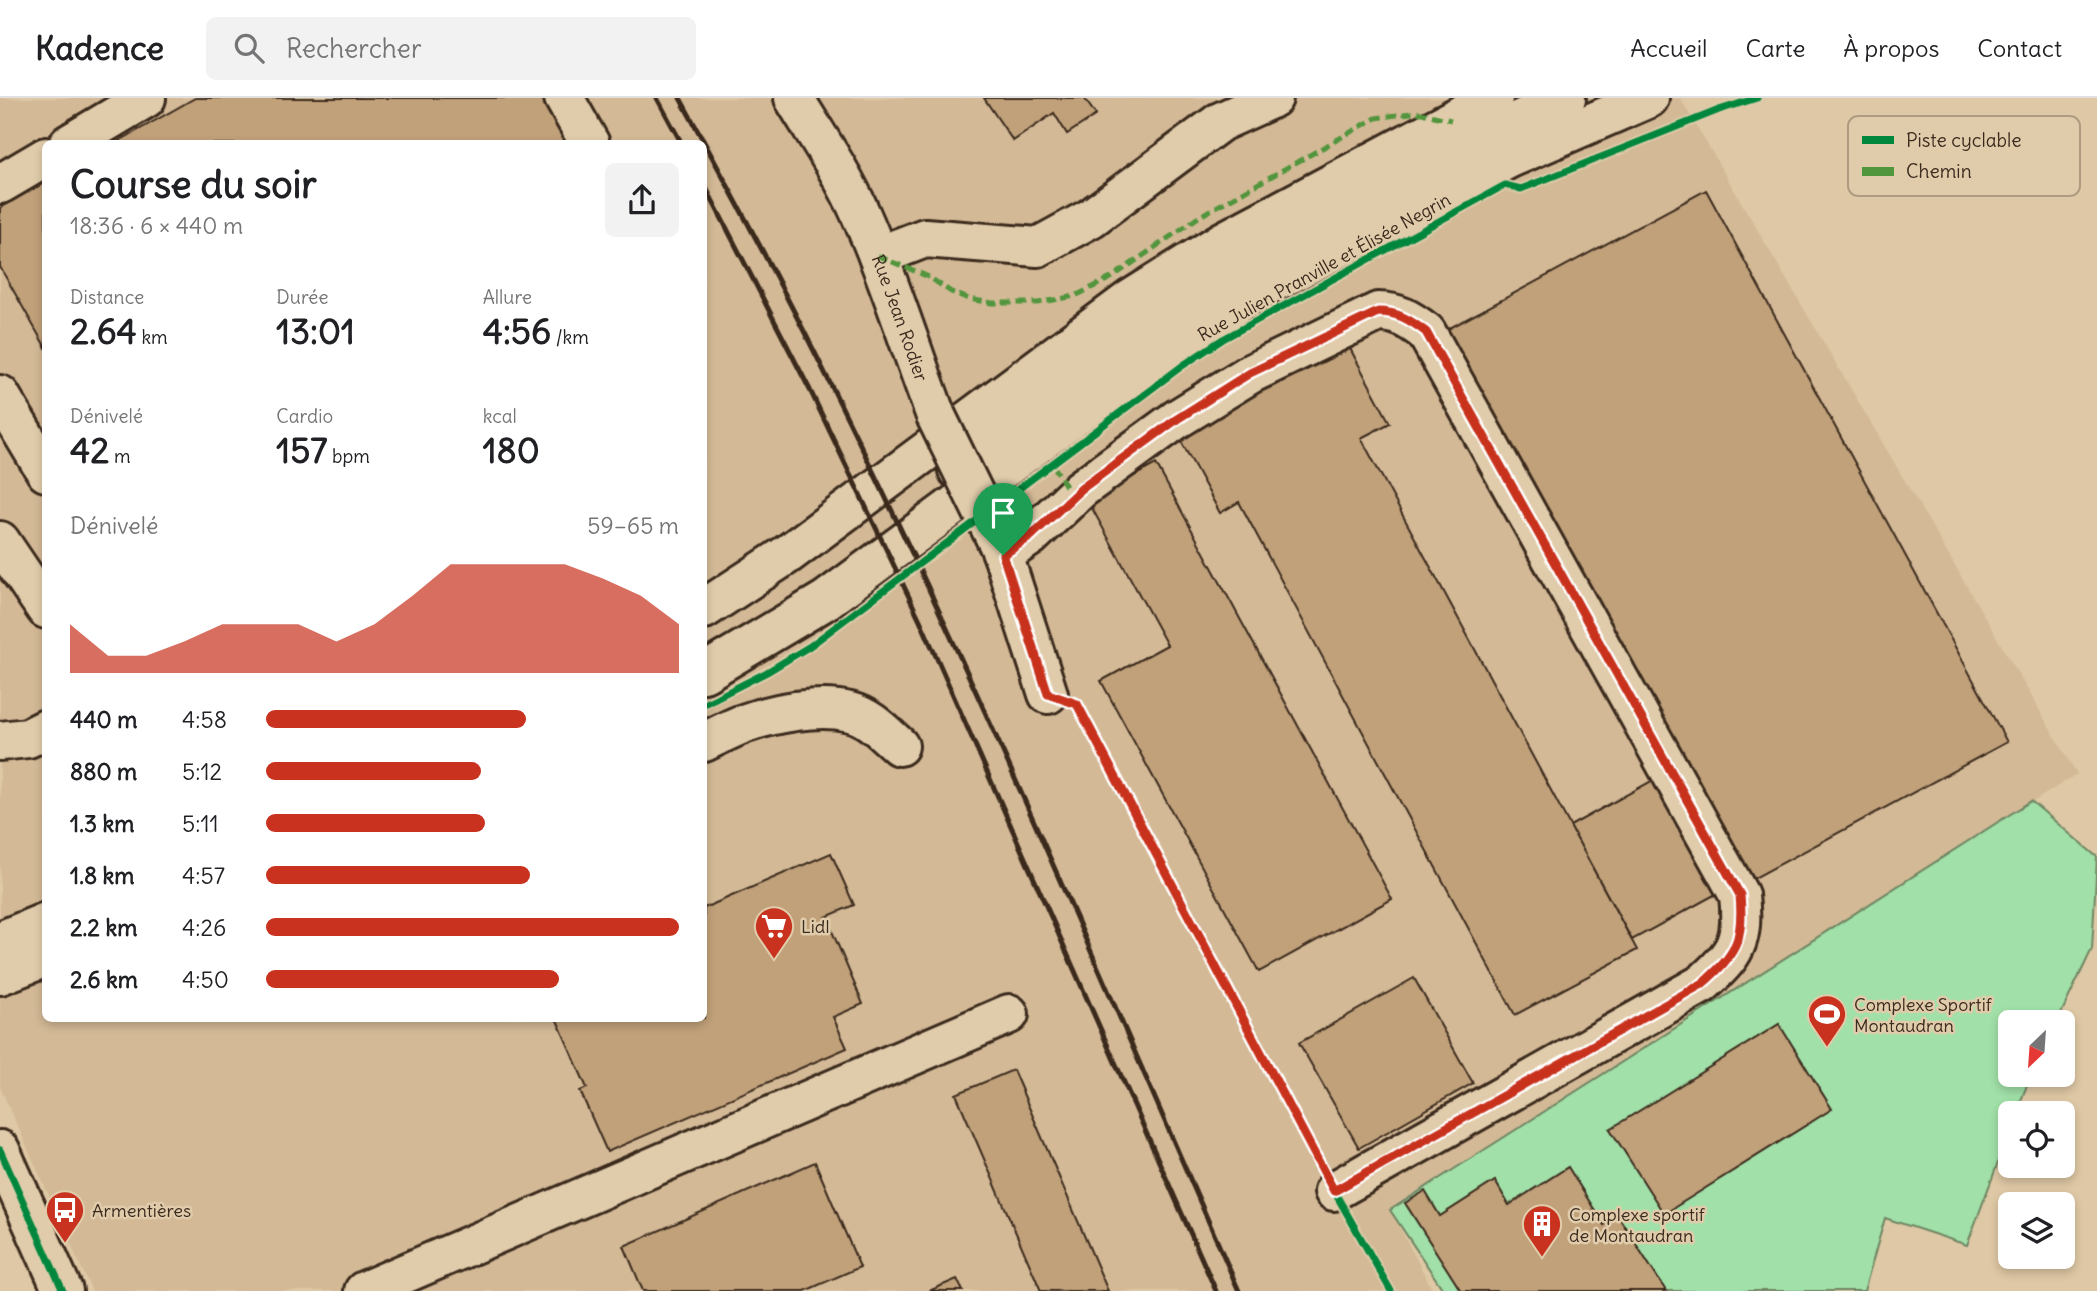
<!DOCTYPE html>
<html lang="fr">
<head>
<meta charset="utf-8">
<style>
	:root { --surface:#fff; --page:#f2f2f2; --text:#202124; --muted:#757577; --line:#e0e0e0; --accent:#c8321e }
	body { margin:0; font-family:Delius,sans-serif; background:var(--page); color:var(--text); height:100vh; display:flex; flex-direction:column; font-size:26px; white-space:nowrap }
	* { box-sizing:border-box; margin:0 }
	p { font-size:23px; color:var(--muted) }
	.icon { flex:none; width:38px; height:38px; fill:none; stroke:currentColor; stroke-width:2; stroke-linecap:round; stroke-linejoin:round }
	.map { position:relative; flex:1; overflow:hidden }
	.side { position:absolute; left:42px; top:42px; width:665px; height:882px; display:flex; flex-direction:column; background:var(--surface); border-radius:10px; box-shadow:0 4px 10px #0003 }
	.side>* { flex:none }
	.needle { width:46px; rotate:205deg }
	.controls { position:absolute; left:1998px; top:912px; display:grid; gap:14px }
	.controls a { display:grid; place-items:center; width:77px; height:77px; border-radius:10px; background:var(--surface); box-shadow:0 4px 10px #0003; font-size:35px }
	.pin { position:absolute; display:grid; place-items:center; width:60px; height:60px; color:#fff; margin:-72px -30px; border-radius:50% 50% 50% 0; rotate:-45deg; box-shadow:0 0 7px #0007 }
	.pin .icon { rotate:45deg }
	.round { display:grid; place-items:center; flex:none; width:74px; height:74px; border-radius:10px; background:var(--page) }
	.summary { display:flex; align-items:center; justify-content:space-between; height:119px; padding:0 28px }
	h1 { font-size:38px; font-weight:800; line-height:52px }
	.metrics { display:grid; grid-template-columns:repeat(3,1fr); gap:10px; height:119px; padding:7px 28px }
	.metrics div { display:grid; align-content:center }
	.metrics b { font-size:35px; font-weight:800 }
	.metrics small { font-size:19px; font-weight:400 }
	.metrics p { font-size:19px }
	.chart { height:196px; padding:14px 28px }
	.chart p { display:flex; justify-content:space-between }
	.chart svg { width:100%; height:126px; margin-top:7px; fill:var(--accent); opacity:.7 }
	ul { padding:0 28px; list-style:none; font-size:23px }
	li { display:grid; grid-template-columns:112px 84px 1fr; align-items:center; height:52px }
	li i { height:18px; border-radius:9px; background:var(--accent) }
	header { display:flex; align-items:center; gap:42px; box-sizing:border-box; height:98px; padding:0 35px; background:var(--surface); border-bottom:2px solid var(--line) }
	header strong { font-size:33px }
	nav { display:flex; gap:38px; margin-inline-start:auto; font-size:24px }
	.search { width:490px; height:63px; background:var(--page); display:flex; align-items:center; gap:18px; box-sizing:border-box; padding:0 24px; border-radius:10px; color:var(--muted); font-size:26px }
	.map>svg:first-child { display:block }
	.built { fill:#d3b996; fill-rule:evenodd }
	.green { fill:#a1e0a8; stroke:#6e8563; stroke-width:2 }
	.building { fill:#c0a17a; stroke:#3b2a1e; stroke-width:2 }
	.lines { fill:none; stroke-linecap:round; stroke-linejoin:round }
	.minor-casing { stroke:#3b2a1e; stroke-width:44 }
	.minor { stroke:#e0ccab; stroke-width:38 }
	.rail { stroke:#3b2a1e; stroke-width:5 }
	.minor-bridge-casing { stroke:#3b2a1e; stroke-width:44; stroke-linecap:butt }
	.minor-bridge { stroke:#e0ccab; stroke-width:38 }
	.quiet { stroke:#51953d; stroke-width:5; stroke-dasharray:10 5; stroke-linecap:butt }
	.cycleway-casing { stroke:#e0ccab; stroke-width:11 }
	.cycleway { stroke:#00873e; stroke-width:7 }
	.route-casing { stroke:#fff; stroke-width:14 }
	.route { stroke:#c8321e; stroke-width:9 }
	.labels { text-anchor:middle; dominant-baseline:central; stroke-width:5; stroke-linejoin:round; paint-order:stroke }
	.street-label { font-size:18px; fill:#3b2a1e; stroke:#e0ccab }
	.poi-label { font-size:18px; fill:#3b2a1e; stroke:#e0ccab; text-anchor:start }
	.key { fill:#e0ccab; stroke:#ae9b81; stroke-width:2 }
	.key-label { font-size:19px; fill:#3b2a1e }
</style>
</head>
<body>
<header>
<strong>Kadence</strong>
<div class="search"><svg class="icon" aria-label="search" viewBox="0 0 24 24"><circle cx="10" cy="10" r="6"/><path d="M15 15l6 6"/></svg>Rechercher</div>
<nav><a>Accueil</a><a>Carte</a><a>À propos</a><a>Contact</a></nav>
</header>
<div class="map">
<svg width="2097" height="1193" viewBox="0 0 2097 1193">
	<rect width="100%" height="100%" fill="#dfc8a5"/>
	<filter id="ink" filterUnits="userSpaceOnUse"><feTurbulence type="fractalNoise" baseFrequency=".0143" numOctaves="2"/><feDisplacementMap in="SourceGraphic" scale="14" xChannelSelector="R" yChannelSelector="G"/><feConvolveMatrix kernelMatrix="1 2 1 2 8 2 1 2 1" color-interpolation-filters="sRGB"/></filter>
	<g filter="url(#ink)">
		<path class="built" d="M 0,0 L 1680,0 L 2077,676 L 1390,1111 L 1433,1193 L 92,1193 L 0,989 ZM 46,46 L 704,46 L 704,920 L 46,920 Z"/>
		<polygon class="green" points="2031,703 2097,759 2092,851 2057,924 2011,924 2011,976 2031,977 2016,1015 2011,1015 2011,1030 1967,1147 1885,1120 1864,1193 1444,1193 1390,1112"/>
		<g class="building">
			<polygon points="195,0 545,0 570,46 114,46"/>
			<polygon points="984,0 1084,0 1096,17 1067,36 1054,15 1013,43"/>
			<polygon points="46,84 46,250 0,169 0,110"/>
			<polygon points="1706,92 2007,644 1749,783 1448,231"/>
			<polygon points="1346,243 1390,325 1361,340 1637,852 1515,917 1239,404 1220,415 1176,334"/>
			<polygon points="1156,366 1392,801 1259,874 1101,583 1167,547 1088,403"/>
			<polygon points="1655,681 1718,795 1632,842 1570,728"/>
			<polygon points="831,755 854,807 826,819 863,906 833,919 847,950 607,1054 580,993 587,990 556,920 704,920 704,810"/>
			<polygon points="1414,880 1473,985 1359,1050 1299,945"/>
			<polygon points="1779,926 1832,1011 1664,1116 1610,1031"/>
			<polygon points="1013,972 1108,1193 1041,1193 956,996"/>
			<polygon points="815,1064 860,1169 805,1193 643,1193 624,1148"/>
			<polygon points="1568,1069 1604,1127 1618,1118 1666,1193 1461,1193 1405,1105 1425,1093 1440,1118 1495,1083 1509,1107"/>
			<polygon points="957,1181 963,1193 929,1193"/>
		</g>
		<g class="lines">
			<g class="minor-casing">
				<g id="minor">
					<polyline points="564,0 590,46"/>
					<path id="s1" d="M 794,0 C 817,38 843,76 861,117 C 890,182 911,252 936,318"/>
					<polyline points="69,46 146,0"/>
					<polyline points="0,86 46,59"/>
					<polyline points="878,158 925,140 1038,149 1091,120 1220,24 1273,0"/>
					<polyline points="0,297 46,374"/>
					<polyline points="958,372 1149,227 1238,172 1497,33 1566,0"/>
					<polyline points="0,443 46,511"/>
					<polyline points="998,445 1003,457 1048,596"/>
					<path d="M 1003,457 L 1031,438 L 1081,391 L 1177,321 L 1250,276 L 1378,214 C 1398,214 1410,222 1426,234 L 1739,797 C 1744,843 1736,856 1702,886 L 1334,1093"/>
					<polyline points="704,511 788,456 1131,201 1222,144 1493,0"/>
					<polyline points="704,575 826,502 1159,256 1251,196 1510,60 1649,0"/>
					<polyline points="0,643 28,640 46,631"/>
					<path d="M 704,644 C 717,638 730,631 743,626 C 772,615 820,606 850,614 C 870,619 884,635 899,648"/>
					<polyline points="0,843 46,824"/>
					<polyline points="0,877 46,859"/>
					<polyline points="0,1052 63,1193"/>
					<polyline points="364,1193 1009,916"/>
				</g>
			</g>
			<use href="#minor" class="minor"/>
			<g class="rail">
				<polyline points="657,0 682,46"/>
				<path d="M 680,0 C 730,91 779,182 825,275 C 975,576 1104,886 1239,1193"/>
				<polyline points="704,86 810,292 920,522 1216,1193"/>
			</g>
			<g class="minor-bridge-casing">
				<polyline id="minor-bridge" points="936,318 998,445"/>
			</g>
			<use href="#minor-bridge" class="minor-bridge"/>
			<g class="quiet">
				<polyline points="878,158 929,179 951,194 969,201 992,205 1038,205 1075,198 1111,180 1200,118 1376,20 1417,14 1451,22"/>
				<polyline points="1053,367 1067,390"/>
				<polyline points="998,445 1022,425"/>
			</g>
			<g class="cycleway-casing">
				<g id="cycleway">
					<polyline points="1048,596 1077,606 1334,1093 1391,1193"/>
					<polyline points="704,606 767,574 810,548 1182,268 1223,241 1505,87 1521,91 1719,12 1757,0"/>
					<polyline points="0,1052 63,1193"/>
				</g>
			</g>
			<use href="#cycleway" class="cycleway"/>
		</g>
	</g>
	<g class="lines" filter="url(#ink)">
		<g class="route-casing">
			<path id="route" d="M 1378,214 C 1398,214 1410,222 1426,234 L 1740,797 C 1744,843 1736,856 1702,886 L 1334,1093 L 1077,606 L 1048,596 L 1003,457 L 1031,438 L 1081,391 L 1177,321 L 1250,275 Z"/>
		</g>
		<use href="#route" class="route"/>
	</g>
	<defs>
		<g id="supermarket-pin" transform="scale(2.0125)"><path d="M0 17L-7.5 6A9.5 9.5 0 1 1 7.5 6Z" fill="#c8321e" stroke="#e0ccab"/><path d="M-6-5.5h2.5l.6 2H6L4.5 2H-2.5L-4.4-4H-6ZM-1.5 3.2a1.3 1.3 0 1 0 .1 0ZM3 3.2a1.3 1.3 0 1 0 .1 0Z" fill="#fff"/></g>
		<g id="stadium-pin" transform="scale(2.0125)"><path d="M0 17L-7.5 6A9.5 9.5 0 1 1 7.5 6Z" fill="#c8321e" stroke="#e0ccab"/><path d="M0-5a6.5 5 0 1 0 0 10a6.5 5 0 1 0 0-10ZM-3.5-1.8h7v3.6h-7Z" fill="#fff"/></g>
		<g id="bus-pin" transform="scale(2.0125)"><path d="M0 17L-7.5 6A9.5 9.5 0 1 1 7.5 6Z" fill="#c8321e" stroke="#e0ccab"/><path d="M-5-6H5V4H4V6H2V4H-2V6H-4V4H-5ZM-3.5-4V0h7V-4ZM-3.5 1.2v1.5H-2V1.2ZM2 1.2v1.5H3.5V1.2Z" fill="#fff"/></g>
		<g id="building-pin" transform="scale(2.0125)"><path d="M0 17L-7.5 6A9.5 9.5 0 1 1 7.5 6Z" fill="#c8321e" stroke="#e0ccab"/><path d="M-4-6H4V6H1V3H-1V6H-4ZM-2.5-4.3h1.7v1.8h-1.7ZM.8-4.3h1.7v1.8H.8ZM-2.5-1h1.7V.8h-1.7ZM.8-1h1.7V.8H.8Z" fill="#fff"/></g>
	</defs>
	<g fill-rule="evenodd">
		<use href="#supermarket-pin" x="774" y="828"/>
		<use href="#stadium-pin" x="1827" y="916"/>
		<use href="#bus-pin" x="65" y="1112"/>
		<use href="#building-pin" x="1542" y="1126"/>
	</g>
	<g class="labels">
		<g class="street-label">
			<text transform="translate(1324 169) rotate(-29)">Rue Julien Pranville et Élisée Negrin</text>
			<text stroke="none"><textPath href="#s1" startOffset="245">Rue Jean Rodier</textPath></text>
		</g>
		<g class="poi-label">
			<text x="801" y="828">Lidl</text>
			<text x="1854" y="906">Complexe Sportif<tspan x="1854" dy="21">Montaudran</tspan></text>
			<text x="92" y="1112">Armentières</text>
			<text x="1569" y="1116">Complexe sportif<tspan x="1569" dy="21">de Montaudran</tspan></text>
		</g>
	</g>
	<rect x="1848" y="18" width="232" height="80" rx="10" class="key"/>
	<rect x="1862" y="38" width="32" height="8" fill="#00873e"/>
	<rect x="1862" y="69" width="32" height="9" fill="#51953d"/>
	<g class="key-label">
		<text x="1906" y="49">Piste cyclable</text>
		<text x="1906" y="80">Chemin</text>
	</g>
</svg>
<div class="controls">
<a><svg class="needle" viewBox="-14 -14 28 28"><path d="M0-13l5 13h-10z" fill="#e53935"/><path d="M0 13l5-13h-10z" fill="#757577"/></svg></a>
<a><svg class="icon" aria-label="locate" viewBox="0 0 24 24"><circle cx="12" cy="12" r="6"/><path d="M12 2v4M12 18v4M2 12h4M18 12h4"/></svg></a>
<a><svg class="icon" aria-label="layers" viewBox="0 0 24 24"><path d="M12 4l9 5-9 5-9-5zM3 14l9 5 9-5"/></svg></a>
</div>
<div class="pin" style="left:1003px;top:457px;background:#1e9e55"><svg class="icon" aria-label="arrive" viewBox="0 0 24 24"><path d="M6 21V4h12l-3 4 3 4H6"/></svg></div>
<section class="side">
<div class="summary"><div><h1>Course du soir</h1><p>18:36 · 6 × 440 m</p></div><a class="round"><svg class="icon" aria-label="share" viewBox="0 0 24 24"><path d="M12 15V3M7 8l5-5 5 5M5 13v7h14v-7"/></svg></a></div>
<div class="metrics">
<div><p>Distance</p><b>2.64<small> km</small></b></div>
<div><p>Durée</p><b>13:01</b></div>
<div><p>Allure</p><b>4:56<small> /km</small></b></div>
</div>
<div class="metrics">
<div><p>Dénivelé</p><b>42<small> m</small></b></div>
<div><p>Cardio</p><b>157<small> bpm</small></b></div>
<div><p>kcal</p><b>180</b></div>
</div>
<div class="chart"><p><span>Dénivelé</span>59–65 m</p>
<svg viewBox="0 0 160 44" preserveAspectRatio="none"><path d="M0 44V27L10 38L20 38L30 33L40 27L50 27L60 27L70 33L80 27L90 17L100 6L110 6L120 6L130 6L140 11L150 17L160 27V44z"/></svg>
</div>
<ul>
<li><b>440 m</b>4:58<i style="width:63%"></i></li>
<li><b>880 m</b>5:12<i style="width:52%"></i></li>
<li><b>1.3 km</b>5:11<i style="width:53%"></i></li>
<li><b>1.8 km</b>4:57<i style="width:64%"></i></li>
<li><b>2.2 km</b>4:26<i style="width:100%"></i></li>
<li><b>2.6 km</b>4:50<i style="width:71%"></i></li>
</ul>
</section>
</div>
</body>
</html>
